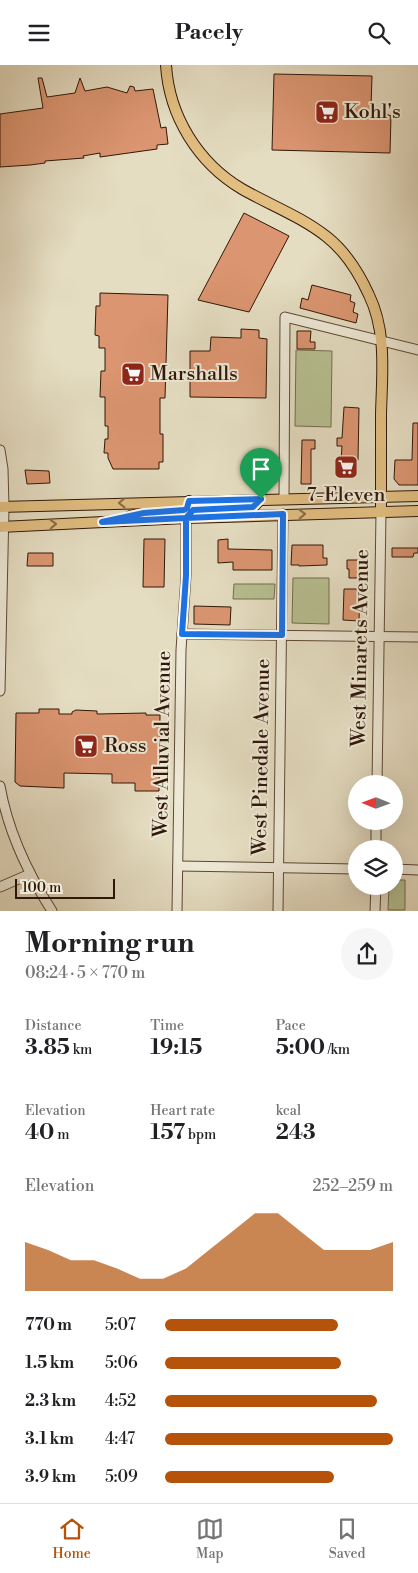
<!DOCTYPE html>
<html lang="en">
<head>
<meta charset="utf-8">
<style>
	:root { --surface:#fff; --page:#f6f6f6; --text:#202124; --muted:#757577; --line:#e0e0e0; --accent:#b45309 }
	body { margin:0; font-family:"Libre Bodoni",serif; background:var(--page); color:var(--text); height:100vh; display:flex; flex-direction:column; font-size:19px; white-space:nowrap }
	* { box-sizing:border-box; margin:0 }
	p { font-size:16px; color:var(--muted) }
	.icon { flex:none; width:28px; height:28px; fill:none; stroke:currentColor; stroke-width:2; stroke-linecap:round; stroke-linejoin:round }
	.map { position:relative; height:846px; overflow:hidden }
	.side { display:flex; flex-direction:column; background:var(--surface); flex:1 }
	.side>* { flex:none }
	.needle { width:32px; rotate:271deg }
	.controls { position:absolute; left:348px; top:710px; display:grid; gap:10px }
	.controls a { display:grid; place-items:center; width:55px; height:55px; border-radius:50%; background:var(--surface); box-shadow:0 5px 20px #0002; font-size:25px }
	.scale { position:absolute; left:15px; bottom:12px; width:100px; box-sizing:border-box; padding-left:5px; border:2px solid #301708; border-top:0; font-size:14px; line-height:18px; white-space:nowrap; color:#301708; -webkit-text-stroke:4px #eee9d7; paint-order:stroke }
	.pin { position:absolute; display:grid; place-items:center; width:42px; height:42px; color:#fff; margin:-51px -21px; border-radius:50% 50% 50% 0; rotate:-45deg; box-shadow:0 0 5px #0007 }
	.pin .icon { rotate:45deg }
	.round { display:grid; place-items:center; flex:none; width:52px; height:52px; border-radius:26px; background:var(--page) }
	.summary { display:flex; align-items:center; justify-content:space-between; height:85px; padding:0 25px }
	h1 { font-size:28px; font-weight:700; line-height:38px }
	.metrics { display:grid; grid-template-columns:repeat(3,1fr); gap:8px; height:85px; padding:5px 25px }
	.metrics div { display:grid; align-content:center }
	.metrics b { font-size:21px; font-weight:700 }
	.metrics small { font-size:14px; font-weight:400 }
	.metrics p { font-size:14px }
	.chart { height:140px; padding:10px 25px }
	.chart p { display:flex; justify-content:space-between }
	.chart svg { width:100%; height:90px; margin-top:5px; fill:var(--accent); opacity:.7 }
	ul { padding:0 25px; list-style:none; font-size:16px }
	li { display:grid; grid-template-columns:80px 60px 1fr; align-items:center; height:38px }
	li i { height:12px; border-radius:6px; background:var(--accent) }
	header { display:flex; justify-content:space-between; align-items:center; height:65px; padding:0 25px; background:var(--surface); font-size:22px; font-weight:700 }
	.tabs { display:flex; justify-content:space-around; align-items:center; height:70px; border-top:1px solid var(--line); background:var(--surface); font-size:14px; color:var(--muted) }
	.tabs a { display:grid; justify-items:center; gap:2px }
	.tabs .active { color:var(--accent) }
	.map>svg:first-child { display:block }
	.green { fill:#b7c092; stroke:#746c4d }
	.building { fill:#db9571; stroke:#301708 }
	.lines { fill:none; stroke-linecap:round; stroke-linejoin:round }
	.minor-casing { stroke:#5d4836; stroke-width:11 }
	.major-casing { stroke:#301708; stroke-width:12 }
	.minor { stroke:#eee9d7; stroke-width:9 }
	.major { stroke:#e2be81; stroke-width:10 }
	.oneway { stroke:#896a44 }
	.route-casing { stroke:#fff; stroke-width:10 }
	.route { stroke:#1a73e8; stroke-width:6 }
	.labels { text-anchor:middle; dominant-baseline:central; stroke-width:4; stroke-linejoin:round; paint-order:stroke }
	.poi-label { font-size:20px; fill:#301708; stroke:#eee9d7; text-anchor:start }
	.street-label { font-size:20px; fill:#301708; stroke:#eee9d7 }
</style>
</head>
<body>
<header><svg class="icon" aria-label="menu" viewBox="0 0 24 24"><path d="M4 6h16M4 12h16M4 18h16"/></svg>Pacely<svg class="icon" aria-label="search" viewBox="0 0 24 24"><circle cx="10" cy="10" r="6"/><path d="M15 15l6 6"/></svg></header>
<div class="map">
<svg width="418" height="846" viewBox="0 0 418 846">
	<rect width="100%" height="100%" fill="#e5ddc2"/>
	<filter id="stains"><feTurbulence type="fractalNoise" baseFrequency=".004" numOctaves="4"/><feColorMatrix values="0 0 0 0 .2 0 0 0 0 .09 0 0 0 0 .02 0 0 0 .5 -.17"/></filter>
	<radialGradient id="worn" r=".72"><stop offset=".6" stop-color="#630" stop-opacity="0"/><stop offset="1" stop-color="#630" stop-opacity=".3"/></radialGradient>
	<g class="green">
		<polygon points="296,285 332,286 331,362 295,361"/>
		<polygon points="293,513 329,513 329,559 292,558"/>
		<polygon points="234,519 275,519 274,534 233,534"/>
		<polygon points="394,815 405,815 405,845 388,845 389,821 394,821"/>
	</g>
	<g class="building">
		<polygon points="274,9 372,11 371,42 391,51 390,88 272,85"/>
		<polygon points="38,13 42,13 47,32 75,28 80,13 85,26 107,22 127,28 130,21 134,22 135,26 153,24 161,63 166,62 168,79 157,80 157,84 100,92 100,88 83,91 84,93 45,96 45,98 30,100 0,102 0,49 43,43"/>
		<polygon points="244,148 289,171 249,247 198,235"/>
		<polygon points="312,220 351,230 350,236 355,238 353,247 358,249 356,258 300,243 302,233 308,235"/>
		<polygon points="100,228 168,230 165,333 160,333 160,369 163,369 163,397 159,397 159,404 113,404 108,393 108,388 104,388 105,374 108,374 108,361 105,361 105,332 100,332 101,306 105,306 105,283 99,283 99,271 95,270 96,241 100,241"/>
		<polygon points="241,264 259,265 259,273 267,274 266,333 190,332 190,286 210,286 211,272 241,273"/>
		<polygon points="297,266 311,266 310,277 315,277 315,284 297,284"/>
		<polygon points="344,342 359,343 358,395 355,395 355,410 336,410 336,395 341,395 342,381 337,381 337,373 342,373"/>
		<polygon points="413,358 418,358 418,420 399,420 394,414 395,395 412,395"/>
		<polygon points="302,375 315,375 315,384 311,384 311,419 301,419"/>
		<polygon points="25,405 49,406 50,418 27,419"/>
		<polygon points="144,474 165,474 164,522 143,522"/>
		<polygon points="228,474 228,484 272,485 272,505 233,505 233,497 218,498 218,475"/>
		<polygon points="292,480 323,480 323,493 327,493 327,500 299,501 299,500 291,500"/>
		<polygon points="392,483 418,483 418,488 414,488 413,492 392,492"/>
		<polygon points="28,488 53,488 53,501 27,501"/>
		<polygon points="347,495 364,495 364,513 349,513 349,504 347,504"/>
		<polygon points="344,524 360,524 359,556 343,555"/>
		<polygon points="194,541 231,542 230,560 194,559"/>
		<polygon points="39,644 59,644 59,649 72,649 72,647 76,645 97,646 97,649 146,648 146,650 160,650 159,726 135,726 135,718 112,718 112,709 64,708 64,723 20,721 15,717 16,648 39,648"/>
	</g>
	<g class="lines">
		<g class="minor-casing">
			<g id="minor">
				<polyline points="0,385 3,404 4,442 0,626"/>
				<polyline points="284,434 285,252 418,285"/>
				<polyline points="182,569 418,572"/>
				<polyline points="377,719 381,447"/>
				<path d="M 0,721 C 8,767 27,807 52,846"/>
				<polyline points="376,784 376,756"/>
				<polyline points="178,801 356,804"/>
				<polyline points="394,804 418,805"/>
				<polyline points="0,822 30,809"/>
				<polyline points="177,846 181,585 186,511 186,453"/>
				<polyline points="278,846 283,449"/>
				<polyline points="375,846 376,821"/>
			</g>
		</g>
		<g class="major-casing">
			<g id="major">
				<path d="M 166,0 C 169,51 198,98 242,124 C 270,140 302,152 327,172 C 346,187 359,208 369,230 C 387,267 382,309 381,349 C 381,382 381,414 381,447"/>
				<polyline points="0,442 418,431"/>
				<polyline points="130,451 144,448 184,445 187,443 189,436"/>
				<polyline points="186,453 193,445 253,442 261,434"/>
				<polyline points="0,462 186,453 418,446"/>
			</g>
		</g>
		<use href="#minor" class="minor"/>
		<use href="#major" class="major"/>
	</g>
	<defs><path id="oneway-chevron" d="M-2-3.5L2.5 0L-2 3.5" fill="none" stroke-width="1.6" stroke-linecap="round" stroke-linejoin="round" transform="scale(1.25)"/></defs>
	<g class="oneway">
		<use href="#oneway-chevron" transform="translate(122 438) rotate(179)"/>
		<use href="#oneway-chevron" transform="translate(302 449) rotate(-2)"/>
		<use href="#oneway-chevron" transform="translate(53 459) rotate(-2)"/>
	</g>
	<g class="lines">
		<g class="route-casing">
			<polyline id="route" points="261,434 189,436 187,443 184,445 144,448 102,457 186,453 186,511 182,569 282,570 283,449 186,453 193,445 253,442 261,434"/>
		</g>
		<use href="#route" class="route"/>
	</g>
	<defs>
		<g id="supermarket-square" transform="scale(1.25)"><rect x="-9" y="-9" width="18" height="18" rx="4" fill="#8f2418" stroke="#eee9d7"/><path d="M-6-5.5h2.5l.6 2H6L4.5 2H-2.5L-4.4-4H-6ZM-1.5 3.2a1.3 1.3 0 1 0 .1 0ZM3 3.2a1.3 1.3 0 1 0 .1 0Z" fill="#fff"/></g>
	</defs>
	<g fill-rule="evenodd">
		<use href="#supermarket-square" x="327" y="47"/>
		<use href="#supermarket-square" x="133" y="309"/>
		<use href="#supermarket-square" x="346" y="402"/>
		<use href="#supermarket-square" x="86" y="681"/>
	</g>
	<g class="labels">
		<g class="poi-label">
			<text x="344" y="47">Kohl's</text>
			<text x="150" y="309">Marshalls</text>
			<text x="346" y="430" text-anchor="middle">7-Eleven</text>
			<text x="104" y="681">Ross</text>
		</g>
		<g class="street-label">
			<text transform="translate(361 583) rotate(-89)">West Minarets Avenue</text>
			<text transform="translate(163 679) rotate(-89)">West Alluvial Avenue</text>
			<text transform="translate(262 692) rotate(-89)">West Pinedale Avenue</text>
		</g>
	</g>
	<rect width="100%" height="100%" filter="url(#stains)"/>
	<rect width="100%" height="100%" fill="url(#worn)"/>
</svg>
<div class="controls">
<a><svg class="needle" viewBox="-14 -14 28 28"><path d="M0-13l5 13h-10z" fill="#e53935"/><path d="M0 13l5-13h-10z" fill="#757577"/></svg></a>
<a><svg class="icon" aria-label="layers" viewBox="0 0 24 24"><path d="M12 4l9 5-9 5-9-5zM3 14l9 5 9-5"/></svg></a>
</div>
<div class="scale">100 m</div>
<div class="pin" style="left:261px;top:434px;background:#1e9e55"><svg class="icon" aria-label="arrive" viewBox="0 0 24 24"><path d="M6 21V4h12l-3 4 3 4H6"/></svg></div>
</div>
<section class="side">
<div class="summary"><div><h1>Morning run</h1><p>08:24 · 5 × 770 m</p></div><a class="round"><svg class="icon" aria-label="share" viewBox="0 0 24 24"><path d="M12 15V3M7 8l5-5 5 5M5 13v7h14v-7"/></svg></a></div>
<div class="metrics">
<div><p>Distance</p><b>3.85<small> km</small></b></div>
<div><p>Time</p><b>19:15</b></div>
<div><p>Pace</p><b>5:00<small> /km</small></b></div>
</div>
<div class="metrics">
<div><p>Elevation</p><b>40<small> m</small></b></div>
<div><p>Heart rate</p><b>157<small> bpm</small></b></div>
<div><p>kcal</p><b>243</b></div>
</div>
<div class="chart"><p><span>Elevation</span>252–259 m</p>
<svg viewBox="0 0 160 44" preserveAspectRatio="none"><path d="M0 44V20L10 24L20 29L30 29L40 33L50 38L60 38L70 33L80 24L90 15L100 6L110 6L120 15L130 24L140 24L150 24L160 20V44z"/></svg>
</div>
<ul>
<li><b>770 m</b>5:07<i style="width:76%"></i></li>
<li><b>1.5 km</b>5:06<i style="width:77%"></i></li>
<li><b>2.3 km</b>4:52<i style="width:93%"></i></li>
<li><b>3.1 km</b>4:47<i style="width:100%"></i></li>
<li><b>3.9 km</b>5:09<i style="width:74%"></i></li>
</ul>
</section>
<nav class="tabs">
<a class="active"><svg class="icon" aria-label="home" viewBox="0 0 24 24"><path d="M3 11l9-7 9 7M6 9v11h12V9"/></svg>Home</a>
<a><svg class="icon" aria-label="map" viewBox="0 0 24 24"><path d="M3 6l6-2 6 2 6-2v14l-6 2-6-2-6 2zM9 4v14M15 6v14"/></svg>Map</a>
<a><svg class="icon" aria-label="saved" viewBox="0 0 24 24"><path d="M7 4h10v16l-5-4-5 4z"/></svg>Saved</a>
</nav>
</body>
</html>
